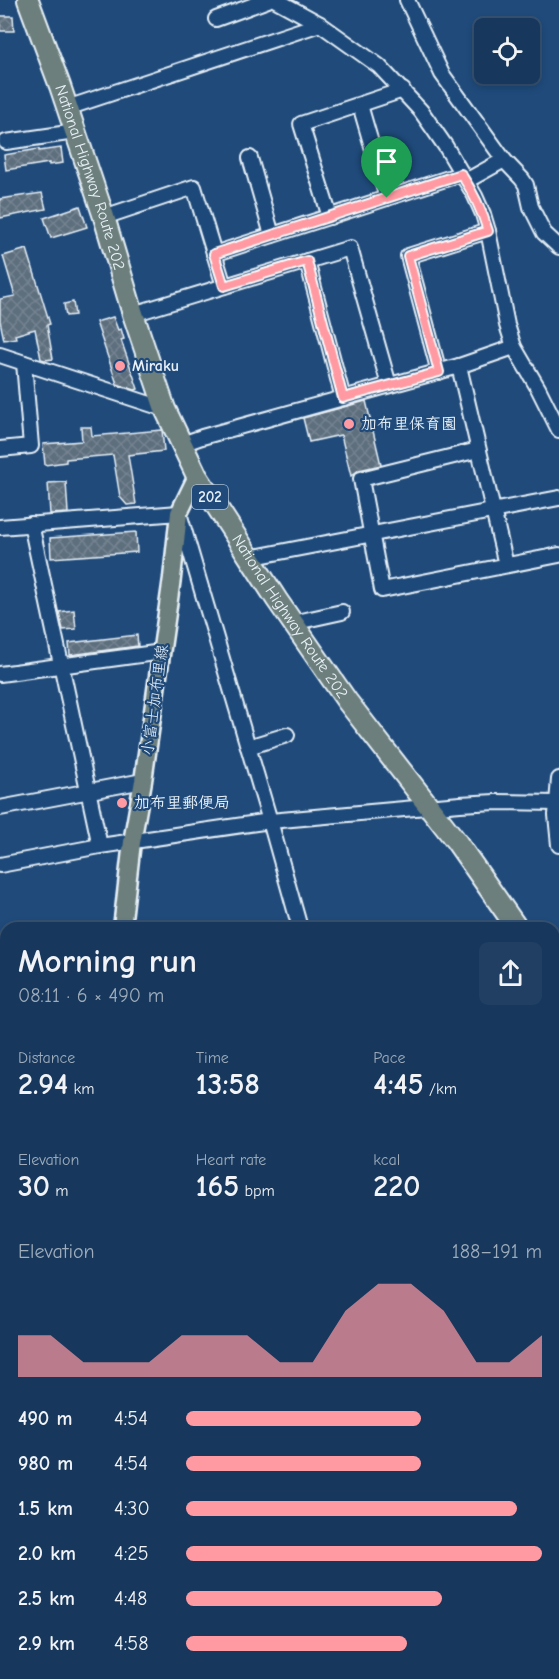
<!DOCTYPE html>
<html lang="en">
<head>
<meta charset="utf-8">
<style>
	:root { --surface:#17385c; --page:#203f62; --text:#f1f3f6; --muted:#9eacbb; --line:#365272; --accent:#ff9aa2 }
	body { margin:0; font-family:"Comic Neue","Klee One",sans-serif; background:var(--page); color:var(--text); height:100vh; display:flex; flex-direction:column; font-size:22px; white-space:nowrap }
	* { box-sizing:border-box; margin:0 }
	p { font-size:20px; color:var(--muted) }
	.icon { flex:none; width:33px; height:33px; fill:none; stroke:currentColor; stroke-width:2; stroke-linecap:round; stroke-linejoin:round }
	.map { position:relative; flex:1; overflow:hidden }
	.sheet { position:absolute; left:0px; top:922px; width:560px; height:758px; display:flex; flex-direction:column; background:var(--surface); border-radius:18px 18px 0 0; box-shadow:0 3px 9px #0003,0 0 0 2px var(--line) }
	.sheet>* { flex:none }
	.buttons { position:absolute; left:474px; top:18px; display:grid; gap:12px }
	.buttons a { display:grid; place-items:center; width:66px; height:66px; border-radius:9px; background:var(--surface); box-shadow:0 3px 9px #0003,0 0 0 2px var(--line); font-size:30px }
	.pin { position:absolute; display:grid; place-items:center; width:51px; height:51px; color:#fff; margin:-62px -26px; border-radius:50% 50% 50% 0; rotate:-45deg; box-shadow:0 0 6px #0007 }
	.pin .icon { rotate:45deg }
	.round { display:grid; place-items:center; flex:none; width:63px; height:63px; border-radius:9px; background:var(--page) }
	.head { display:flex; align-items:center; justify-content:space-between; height:102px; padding:0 18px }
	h1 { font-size:33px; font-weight:700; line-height:45px }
	.stats { display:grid; grid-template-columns:repeat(3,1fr); gap:9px; height:102px; padding:6px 18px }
	.stats div { display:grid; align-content:center }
	.stats b { font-size:30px; font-weight:700 }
	.stats small { font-size:16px; font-weight:400 }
	.stats p { font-size:16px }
	.chart { height:168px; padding:12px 18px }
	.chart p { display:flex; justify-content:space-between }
	.chart svg { width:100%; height:108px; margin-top:6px; fill:var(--accent); opacity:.7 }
	ul { padding:0 18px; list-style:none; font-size:20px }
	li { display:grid; grid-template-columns:96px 72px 1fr; align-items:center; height:45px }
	li i { height:15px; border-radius:8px; background:var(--accent) }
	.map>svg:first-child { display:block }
	.water { fill:url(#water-ripples); stroke:#87aac6; stroke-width:1.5 }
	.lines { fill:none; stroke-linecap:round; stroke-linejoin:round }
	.canal { stroke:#477aa4; stroke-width:12 }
	.building { fill:url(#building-cross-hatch); stroke:#e8f1f8; stroke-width:1.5 }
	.minor-casing { stroke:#e8f1f8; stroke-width:18 }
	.major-casing { stroke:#e8f1f8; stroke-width:21 }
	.highway-casing { stroke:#e8f1f8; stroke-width:24 }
	.minor { stroke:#1f4a7a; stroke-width:14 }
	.major { stroke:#6c7f7c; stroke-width:16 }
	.highway { stroke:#6c7f7c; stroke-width:20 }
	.route-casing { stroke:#fff; stroke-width:12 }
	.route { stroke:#ff9aa2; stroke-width:8 }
	.poi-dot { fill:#ff9aa2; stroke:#1f4a7a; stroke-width:2 }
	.labels { text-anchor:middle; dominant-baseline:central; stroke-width:4.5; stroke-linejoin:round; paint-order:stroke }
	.shield { fill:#1f4a7a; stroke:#acbfd2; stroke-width:1.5 }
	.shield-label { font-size:15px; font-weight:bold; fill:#e8f1f8 }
	.street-label { font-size:16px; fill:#e8f1f8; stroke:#1f4a7a }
	.poi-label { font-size:16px; font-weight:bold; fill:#e8f1f8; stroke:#1f4a7a; text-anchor:start }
</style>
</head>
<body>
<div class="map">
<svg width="559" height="1679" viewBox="0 0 559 1679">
	<defs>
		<pattern id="water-ripples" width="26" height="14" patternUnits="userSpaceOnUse" patternTransform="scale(1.5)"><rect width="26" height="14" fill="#477aa4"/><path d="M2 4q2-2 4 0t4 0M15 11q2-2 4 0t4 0" fill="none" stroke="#47647c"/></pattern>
		<pattern id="building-cross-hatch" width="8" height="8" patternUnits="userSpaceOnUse" patternTransform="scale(1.5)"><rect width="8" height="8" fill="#5d6e7d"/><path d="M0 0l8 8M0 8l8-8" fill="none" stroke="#748390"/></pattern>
	</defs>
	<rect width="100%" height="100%" fill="#1f4a7a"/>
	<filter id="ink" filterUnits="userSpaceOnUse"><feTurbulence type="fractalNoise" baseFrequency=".0167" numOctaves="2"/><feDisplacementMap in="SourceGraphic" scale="12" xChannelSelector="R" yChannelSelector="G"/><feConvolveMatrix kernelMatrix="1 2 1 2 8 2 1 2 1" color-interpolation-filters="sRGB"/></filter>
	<g filter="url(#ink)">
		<polygon class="water" points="6,1517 6,1674 484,1674 488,1679 0,1679 0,1522"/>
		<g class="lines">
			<g class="canal">
				<polyline points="554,1024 559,1023"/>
				<polyline points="0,1361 6,1356"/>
			</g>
		</g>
		<g class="building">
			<polygon points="0,16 13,16 14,31 0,31"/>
			<polygon points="61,148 63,163 49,165 49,163 6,170 4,155 39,149 39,151"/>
			<polygon points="42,193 46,209 0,218 0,199"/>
			<polygon points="80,206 87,227 51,238 44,218"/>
			<polygon points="27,249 50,324 47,325 53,359 45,360 41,359 35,329 15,335 16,338 4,340 0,321 0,299 15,296 3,256"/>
			<polygon points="73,302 75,315 66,316 64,304"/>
			<polygon points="113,317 118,330 121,329 124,339 121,340 138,389 135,390 117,384 96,322"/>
			<polygon points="366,401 381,465 359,470 351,476 341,435 309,442 303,418"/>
			<polygon points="81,427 91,427 92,436 162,430 164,451 128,455 136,504 127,505 120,497 113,455 66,459 66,462 45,465 43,444 82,441"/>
			<polygon points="66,482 68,513 50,514 48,483"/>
			<polygon points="136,532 137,552 51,558 50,538"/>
			<polygon points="74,610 76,629 63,630 59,612"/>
			<polygon points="137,635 138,646 70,655 69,643"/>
		</g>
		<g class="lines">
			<g class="minor-casing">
				<g id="minor">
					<polyline points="276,0 320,24 379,66 421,111 446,147 475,196 483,214 488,231 507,325 514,347 538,388 559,430"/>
					<polyline points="407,0 442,74 504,160 466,181"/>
					<polyline points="216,19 268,0"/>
					<polyline points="360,105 387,198"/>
					<polyline points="67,108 320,24"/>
					<polyline points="6,142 75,132"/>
					<polyline points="250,158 272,235"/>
					<polyline points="504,160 522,179 526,185 531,207 544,233 559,247"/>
					<polyline points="104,217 194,187 224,286"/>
					<polyline points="330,217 301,124 403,90"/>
					<polyline points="214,254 461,174"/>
					<polyline points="307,261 343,398"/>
					<polyline points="133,314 350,248 389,385"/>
					<polyline points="0,355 165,409"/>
					<polyline points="459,366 506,565"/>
					<polyline points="439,372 408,256 488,231"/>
					<polyline points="182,444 202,437 459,366 514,347"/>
					<polyline points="0,449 31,446 24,363"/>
					<polyline points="478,450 361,479 382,590 559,555"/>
					<polyline points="31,524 100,846"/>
					<polyline points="0,527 179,513 270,821 300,928"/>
					<polyline points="249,558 559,498"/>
					<polyline points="292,623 342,612"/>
					<polyline points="0,674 162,652"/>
					<polyline points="248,747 287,735"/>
					<polyline points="559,779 556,815 559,845"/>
					<polyline points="0,808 143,781"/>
					<polyline points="0,865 100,846 270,821 460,804 495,802 556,803"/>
					<polyline points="0,963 6,993"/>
					<polyline points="0,1331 6,1338"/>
					<polyline points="0,1381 6,1376"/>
					<polyline points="0,1455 6,1450"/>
					<polyline points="554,1559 559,1566"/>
					<polyline points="554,1606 559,1613"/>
					<polyline points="535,1674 539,1679"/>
					<polyline points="555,1679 559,1676"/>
				</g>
			</g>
			<g class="major-casing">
				<g id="major">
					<polyline points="122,928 132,842 143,781 172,578 179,513 197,476"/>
					<polyline points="554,1137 559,1135"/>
					<polyline points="0,1205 6,1202"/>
				</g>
			</g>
			<g class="highway-casing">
				<g id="highway">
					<path id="s1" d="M 28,0 L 60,86 L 104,217 L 133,314 L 165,409 L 197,476 L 277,600 L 347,701 L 456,841 L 517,928"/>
					<polyline points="554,980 559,987"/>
				</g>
			</g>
			<use href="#minor" class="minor"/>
			<use href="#major" class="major"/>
			<use href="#highway" class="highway"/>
		</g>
	</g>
	<g class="lines" filter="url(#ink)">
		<g class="route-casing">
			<path id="route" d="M 461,174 C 473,192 482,211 488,231 L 408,256 L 439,372 L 343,398 L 307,261 L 224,286 L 214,254 Z"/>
		</g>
		<use href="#route" class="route"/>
	</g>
	<g class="poi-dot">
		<circle cx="120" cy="366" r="6"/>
		<circle cx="349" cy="424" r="6"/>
		<circle cx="122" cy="803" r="6"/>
	</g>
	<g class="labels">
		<rect class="shield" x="192" y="485" width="36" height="24" rx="4.5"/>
		<g class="shield-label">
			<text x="210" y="497">202</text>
		</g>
		<g class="street-label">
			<text stroke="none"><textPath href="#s1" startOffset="188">National Highway Route 202</textPath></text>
			<text stroke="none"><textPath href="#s1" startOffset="674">National Highway Route 202</textPath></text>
			<text transform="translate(155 700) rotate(-82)">小富士加布里線</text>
		</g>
		<g class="poi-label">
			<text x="132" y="366">Miraku</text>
			<text x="361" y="424">加布里保育園</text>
			<text x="134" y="803">加布里郵便局</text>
		</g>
	</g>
</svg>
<div class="buttons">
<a><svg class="icon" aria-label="locate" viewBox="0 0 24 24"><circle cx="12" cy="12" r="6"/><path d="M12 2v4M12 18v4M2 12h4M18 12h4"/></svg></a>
</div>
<div class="pin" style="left:387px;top:198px;background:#1e9e55"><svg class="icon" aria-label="arrive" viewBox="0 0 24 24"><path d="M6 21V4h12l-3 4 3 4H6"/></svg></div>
<section class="sheet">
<div class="head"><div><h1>Morning run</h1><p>08:11 · 6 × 490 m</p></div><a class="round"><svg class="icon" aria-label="share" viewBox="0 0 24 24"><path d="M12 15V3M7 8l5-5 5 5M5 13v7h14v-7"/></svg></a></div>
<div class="stats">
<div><p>Distance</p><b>2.94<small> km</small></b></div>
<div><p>Time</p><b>13:58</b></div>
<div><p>Pace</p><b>4:45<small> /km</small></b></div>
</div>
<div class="stats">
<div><p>Elevation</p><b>30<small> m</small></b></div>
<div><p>Heart rate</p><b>165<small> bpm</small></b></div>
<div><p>kcal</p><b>220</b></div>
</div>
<div class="chart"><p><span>Elevation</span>188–191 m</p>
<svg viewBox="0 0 160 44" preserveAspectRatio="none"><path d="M0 44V27L10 27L20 38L30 38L40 38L50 27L60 27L70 27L80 38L90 38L100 17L110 6L120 6L130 17L140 38L150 38L160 27V44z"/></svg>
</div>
<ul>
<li><b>490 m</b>4:54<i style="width:66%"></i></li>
<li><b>980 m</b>4:54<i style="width:66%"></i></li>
<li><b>1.5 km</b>4:30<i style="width:93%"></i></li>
<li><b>2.0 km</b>4:25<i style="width:100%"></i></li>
<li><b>2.5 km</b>4:48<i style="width:72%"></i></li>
<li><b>2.9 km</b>4:58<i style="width:62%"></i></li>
</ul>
</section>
</div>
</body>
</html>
